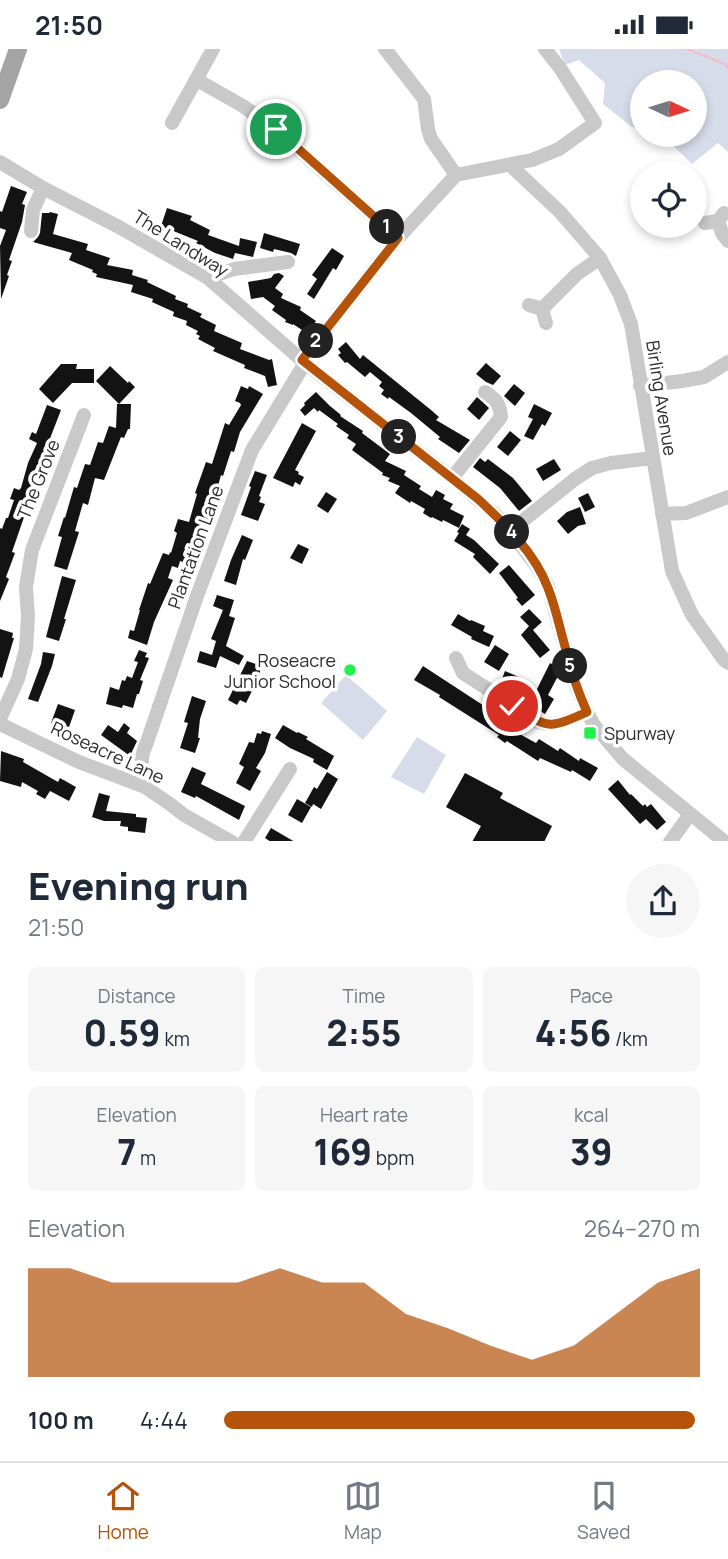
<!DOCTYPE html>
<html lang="en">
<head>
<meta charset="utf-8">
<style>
	:root { --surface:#fff; --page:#f6f6f7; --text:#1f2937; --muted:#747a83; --line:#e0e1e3; --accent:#b45309 }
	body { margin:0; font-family:Manrope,sans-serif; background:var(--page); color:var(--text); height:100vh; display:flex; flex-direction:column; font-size:26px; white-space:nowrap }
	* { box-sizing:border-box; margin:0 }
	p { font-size:23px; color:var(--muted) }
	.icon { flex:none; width:38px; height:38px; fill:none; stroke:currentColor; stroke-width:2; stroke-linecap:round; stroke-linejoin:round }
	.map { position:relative; height:792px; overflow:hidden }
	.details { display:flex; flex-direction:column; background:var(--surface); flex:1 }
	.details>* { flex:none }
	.needle { width:46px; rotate:94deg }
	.fabs { position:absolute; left:630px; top:21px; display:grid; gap:14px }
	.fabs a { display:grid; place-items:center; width:77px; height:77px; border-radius:50%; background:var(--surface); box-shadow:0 4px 10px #0003; font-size:35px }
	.pin { position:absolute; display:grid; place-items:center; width:60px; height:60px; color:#fff; margin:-30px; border:4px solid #fff; border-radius:50%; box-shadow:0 2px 7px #0007 }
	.km { position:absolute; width:35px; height:35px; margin:-18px; border-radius:50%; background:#222; color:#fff; font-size:19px; line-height:35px; text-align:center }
	.round { display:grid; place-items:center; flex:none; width:74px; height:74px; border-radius:37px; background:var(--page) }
	.overview { display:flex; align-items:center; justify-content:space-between; height:119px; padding:0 28px }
	h1 { font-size:38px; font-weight:800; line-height:52px }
	.stats { display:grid; grid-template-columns:repeat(3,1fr); gap:10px; height:119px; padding:7px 28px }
	.stats div { display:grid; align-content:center; border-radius:10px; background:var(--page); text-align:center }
	.stats b { font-size:35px; font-weight:800 }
	.stats small { font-size:19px; font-weight:400 }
	.stats p { font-size:19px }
	.chart { height:196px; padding:14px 28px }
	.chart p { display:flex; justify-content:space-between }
	.chart svg { width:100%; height:126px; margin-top:7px; fill:var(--accent); opacity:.7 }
	ul { padding:0 28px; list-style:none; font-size:23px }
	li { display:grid; grid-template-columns:112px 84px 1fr; align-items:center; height:52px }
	li i { height:18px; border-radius:9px; background:var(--accent) }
	.status { display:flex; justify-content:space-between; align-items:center; height:49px; padding:0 35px; background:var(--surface); direction:ltr }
	.status svg { height:19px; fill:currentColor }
	.tab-bar { display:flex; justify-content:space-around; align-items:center; height:98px; border-top:2px solid var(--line); background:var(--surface); font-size:19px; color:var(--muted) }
	.tab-bar a { display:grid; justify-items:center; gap:4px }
	.tab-bar .active { color:var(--accent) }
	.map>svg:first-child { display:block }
	.green { fill:#d7dceb }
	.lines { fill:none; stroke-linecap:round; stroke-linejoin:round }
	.stream { stroke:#edc1cf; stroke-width:2.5 }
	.building { fill:#131313 }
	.minor { stroke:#c9c9c9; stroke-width:14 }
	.major { stroke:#a4a4a4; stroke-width:18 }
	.route-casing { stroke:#fff; stroke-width:14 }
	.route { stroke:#b45309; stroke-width:9 }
	.poi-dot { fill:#20f14d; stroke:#fff; stroke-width:2.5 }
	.labels { text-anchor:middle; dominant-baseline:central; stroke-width:7; stroke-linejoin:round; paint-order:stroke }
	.street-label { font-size:18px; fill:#2c2c2c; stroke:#fff }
	.poi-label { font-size:18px; fill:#2c2c2c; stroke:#fff; text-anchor:end }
</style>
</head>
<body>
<div class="status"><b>21:50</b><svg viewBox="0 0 49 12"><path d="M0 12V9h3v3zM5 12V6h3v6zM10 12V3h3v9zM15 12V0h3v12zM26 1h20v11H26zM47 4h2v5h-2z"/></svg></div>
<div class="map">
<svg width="728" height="793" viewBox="0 0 728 793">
	<rect width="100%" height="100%" fill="#fff"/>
	<g class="green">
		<polygon points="559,0 728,0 728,103 718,94 692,115 662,86 695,86 695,33 642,33 642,80 632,78 603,55 605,34 579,11 565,16"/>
		<polygon points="346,626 387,662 363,691 321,654"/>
		<polygon points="417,688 446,706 424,745 391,728"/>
	</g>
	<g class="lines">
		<polyline class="stream" points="687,0 725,15 728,19"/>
	</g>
	<g class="building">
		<polygon points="11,137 27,143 22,155 25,156 22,173 9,211 12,212 7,226 9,227 1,250 0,197 6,181 0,179 0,162 2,163"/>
		<polygon points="167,159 192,167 190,171 210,181 208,186 239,197 240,189 257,193 253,208 235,204 233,210 215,204 196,194 198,192 161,177"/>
		<polygon points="50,163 58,165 53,185 88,195 86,201 110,209 107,216 133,221 132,226 148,231 147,233 176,247 175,250 188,255 187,258 202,265 200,268 216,276 214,282 242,294 240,300 269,311 272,310 277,336 268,338 265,327 244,319 245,316 213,302 215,299 198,290 200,287 196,285 198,282 186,276 187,272 173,267 174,263 152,253 153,250 131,243 133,236 96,228 97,225 92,223 93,221 69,211 72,204 33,193 38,188 40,184 42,164 49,164"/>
		<polygon points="264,184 300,195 296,207 291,204 274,200 273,203 260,199"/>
		<polygon points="332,199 344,207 336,221 333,219 314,250 307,245 317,230 312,226"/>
		<polygon points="279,224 284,227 275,239 283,245 281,249 301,258 300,261 316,272 308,285 293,275 293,276 285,273 286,271 272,261 275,257 263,248 251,250 248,233 271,229 274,225"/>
		<polygon points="346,293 360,310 363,306 431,361 439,368 436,371 470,391 459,404 438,390 440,388 411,364 389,348 388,350 381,345 384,341 379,337 382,333 370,323 365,328 347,313 345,314 338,306 341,304 338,300"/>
		<polygon points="486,314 501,327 493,336 486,333 476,325"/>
		<polygon points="61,315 77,315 76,320 94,320 94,334 72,334 53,354 39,340"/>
		<polygon points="110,317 128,334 129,332 135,338 119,355 131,355 130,380 128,380 124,389 121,388 104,431 95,429 88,456 83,454 75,482 79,483 67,521 54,517 62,488 58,487 64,468 65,469 74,438 77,439 85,415 90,416 98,393 103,394 109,377 116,379 117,355 119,355 96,332"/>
		<polygon points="514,335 525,344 515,357 504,347"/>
		<polygon points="241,337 248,340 249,337 263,345 240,383 234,403 231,402 223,427 221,426 208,474 206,474 200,492 198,491 193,507 189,515 180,512 178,519 172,517 168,529 173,531 154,573 147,596 128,589 130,581 134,582 140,561 139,561 148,534 150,535 163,504 169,506 170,503 171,504 177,484 174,482 178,470 189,473 197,445 195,444 206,413 212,415 225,374 229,376 241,356 240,354 235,352"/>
		<polygon points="316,343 330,357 341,366 340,367 363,382 362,384 390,405 385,412 406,422 404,426 421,437 419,440 432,448 436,441 445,446 443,450 453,455 450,460 464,467 459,479 443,471 442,473 432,468 431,469 423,464 425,460 411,452 410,454 395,444 400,437 388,432 390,429 382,426 383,424 352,401 356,395 347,389 349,386 336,377 338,375 319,361 318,363 314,359 305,367 300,361 305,356 304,354"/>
		<polygon points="477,348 489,359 479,371 467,360"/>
		<polygon points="534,355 552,364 545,377 542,375 533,391 524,387 533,370 528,368"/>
		<polygon points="47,356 61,361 44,405 47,406 34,442 33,442 12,503 15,504 6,528 9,530 0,552 0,479 2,480 6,469 8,469 14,451 10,450 14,439 19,441 21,439 28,414 37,394 29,390 32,383 36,385"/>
		<polygon points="302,374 316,382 295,421 299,423 298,425 304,428 300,436 295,433 293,438 273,429"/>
		<polygon points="510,382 521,391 508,407 497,398"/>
		<polygon points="480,409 485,413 488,410 513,429 532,452 519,462 500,439 473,418"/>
		<polygon points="554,410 561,421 543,432 536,420"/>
		<polygon points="255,422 267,426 259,447 261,448 259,453 265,455 258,472 241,466 251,438 249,437"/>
		<polygon points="326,443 337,450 328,464 317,457"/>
		<polygon points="588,444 595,458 585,463 578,449"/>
		<polygon points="580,458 586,475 578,477 568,485 557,472 567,463"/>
		<polygon points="462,475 470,480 466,486 474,491 499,515 490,525 473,508 475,505 454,492 459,484 457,483"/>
		<polygon points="242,486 253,491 245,511 243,510 236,536 224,532 231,511"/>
		<polygon points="298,495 309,500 302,515 290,509"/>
		<polygon points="509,516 535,546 522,557 516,550 518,549 499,524"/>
		<polygon points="62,527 76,531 64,570 66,570 59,592 46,588"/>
		<polygon points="217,546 234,551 229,567 235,569 226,597 244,607 239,616 220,607 216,619 197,613 200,602 212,606 216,592 211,590 223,561 213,557"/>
		<polygon points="529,560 542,573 533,581 550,601 540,609 521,586 529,577 520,568"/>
		<polygon points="458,565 470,572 471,571 485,577 483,582 494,587 489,598 471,590 472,588 451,576"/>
		<polygon points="0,580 13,584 12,589 14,589 2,629 0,628"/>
		<polygon points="495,596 509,605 499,622 484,613"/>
		<polygon points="139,601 147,604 145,608 149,609 140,631 143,632 139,645 137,645 133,659 123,656 122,659 106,655 110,638 119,641 122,631 125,632 127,627 132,629 138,613 134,612"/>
		<polygon points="43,603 55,605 52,617 38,653 28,650 41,615"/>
		<polygon points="247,612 262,617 256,634 246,654 240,651 237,656 228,651"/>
		<polygon points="550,614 559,619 555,625 558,627 548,646 554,650 545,665 534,658 536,656 509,639 500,635 505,622 521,629 518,636 534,646"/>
		<polygon points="423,617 495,664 492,668 514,680 514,682 536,694 539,690 558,702 560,699 579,712 580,709 598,719 590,732 572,721 571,723 540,709 538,712 507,692 505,694 497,688 499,686 439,648 440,646 414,631"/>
		<polygon points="192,647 206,652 200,670 198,689 200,689 195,704 180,699 188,674 184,673"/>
		<polygon points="58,655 75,661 68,681 51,674"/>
		<polygon points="124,674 130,679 127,684 137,692 130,707 101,686 108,676 118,683"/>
		<polygon points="283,676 297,684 298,683 308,688 306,690 334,707 327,721 313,713 314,710 290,699 275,689"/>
		<polygon points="262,682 271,685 265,704 256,719 261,722 250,742 236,734 244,718 239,715 249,693 254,694 257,684 261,685"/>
		<polygon points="1,702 24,710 23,713 58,733 60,729 76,738 69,752 50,742 45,750 36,745 38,742 22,733 21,738 0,732"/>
		<polygon points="192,718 206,724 201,735 245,757 239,771 196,747 195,749 181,743"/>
		<polygon points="327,723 338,730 321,760 313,755 312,758 305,754 314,738 317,740"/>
		<polygon points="465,724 503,744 500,749 552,777 544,793 472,793 481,777 446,758"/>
		<polygon points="618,731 630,746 631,745 643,757 645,755 647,758 651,755 666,773 657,781 646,770 640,775 608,740"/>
		<polygon points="99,744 110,747 106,762 136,765 136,768 147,769 145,784 128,782 128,778 120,777 121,772 104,772 92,768"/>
		<polygon points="297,750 311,758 302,774 288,766"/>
		<polygon points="271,779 295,793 271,793 265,789"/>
	</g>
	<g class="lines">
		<g class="minor">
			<polyline points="385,0 424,50 428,80 431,90 456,126"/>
			<polyline points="197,31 243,57 276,81 398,189"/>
			<polyline points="172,74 213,0"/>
			<polyline points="0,113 43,139 119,178 208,229 305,314 452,429 496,466 510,482 538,519 548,537 576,637 587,663 594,676 623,710 725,793"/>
			<polyline points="510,116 560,163 600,209 620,246 631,275 672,522 692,566 724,611 728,614"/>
			<polyline points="718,172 722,184 728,192"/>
			<polyline points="705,174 718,172 724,164"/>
			<polyline points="31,182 33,161 43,139"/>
			<polyline points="208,229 234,220 288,213"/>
			<polyline points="529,256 542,260 546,274"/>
			<polyline points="542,260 577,225 600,209"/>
			<polyline points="302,311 398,189 456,126 532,111 559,100 595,74 560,19 545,0"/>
			<polyline points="640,337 682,332 704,328 728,313"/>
			<path d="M 452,429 L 501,368 C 500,355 496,350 485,343"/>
			<polyline points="662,465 686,464 728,448"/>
			<polyline points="510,482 575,430 592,419 611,414 653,409"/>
			<path d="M 456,609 L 463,624 L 538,673 C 556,679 570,670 587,663"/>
			<polyline points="0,670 18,630 26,600 28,567 26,538 32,501 84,366"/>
			<polyline points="0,675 79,713 145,738 170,755 184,766 232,793"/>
			<path d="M 145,738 C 142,724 139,710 146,696 L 197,547 L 244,422 L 252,401 L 305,314"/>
			<polyline points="244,793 290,720"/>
			<polyline points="670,793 690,765"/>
		</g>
		<polyline class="major" points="0,51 18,0"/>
	</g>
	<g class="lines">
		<g class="route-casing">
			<path id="route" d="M 276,80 L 398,189 L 302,311 L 478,450 C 505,475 535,504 548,539 C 556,559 560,581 566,601 C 571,622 578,643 587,663 C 547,681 549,679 512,657"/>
		</g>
		<use href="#route" class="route"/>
	</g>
	<g class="poi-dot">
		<circle cx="350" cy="621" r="7"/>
		<rect x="583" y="677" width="14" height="14" rx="3.5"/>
	</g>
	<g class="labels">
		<g class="street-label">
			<text transform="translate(181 194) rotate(32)">The Landway</text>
			<text transform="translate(662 349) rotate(81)">Birling Avenue</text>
			<text transform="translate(38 430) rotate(-68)">The Grove</text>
			<text transform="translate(195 498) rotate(-70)">Plantation Lane</text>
			<text transform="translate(108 703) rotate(25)">Roseacre Lane</text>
		</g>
		<g class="poi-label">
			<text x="336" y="611">Roseacre<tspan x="336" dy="21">Junior School</tspan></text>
			<text x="604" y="684" text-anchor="start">Spurway</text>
		</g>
	</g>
</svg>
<div class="fabs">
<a><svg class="needle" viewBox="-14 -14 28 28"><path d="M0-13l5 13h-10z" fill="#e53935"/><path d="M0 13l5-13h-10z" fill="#747a83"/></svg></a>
<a><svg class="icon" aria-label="locate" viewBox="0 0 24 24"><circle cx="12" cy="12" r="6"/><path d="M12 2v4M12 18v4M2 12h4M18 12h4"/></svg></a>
</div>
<div class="pin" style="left:276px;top:80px;background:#1e9e55"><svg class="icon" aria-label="arrive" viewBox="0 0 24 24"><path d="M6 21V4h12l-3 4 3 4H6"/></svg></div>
<div class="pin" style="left:512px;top:657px;background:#d93025"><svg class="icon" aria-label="check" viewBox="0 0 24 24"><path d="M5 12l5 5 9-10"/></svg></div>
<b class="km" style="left:387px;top:178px">1</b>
<b class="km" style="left:316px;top:292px">2</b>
<b class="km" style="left:399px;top:388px">3</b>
<b class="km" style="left:512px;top:483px">4</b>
<b class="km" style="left:570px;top:617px">5</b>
</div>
<section class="details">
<div class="overview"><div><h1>Evening run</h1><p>21:50</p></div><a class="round"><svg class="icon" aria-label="share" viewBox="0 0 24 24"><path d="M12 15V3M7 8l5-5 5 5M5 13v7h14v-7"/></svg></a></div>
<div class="stats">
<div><p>Distance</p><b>0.59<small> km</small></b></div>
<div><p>Time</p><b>2:55</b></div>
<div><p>Pace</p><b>4:56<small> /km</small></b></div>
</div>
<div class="stats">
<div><p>Elevation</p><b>7<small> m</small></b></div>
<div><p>Heart rate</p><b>169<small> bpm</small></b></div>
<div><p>kcal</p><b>39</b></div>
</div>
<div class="chart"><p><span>Elevation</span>264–270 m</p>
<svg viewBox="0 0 160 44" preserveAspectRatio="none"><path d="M0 44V6L10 6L20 11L30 11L40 11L50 11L60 6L70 11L80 11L90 22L100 27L110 33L120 38L130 33L140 22L150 11L160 6V44z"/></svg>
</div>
<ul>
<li><b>100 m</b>4:44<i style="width:99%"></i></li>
</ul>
</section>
<nav class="tab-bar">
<a class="active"><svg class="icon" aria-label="home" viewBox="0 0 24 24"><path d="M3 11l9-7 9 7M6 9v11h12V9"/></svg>Home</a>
<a><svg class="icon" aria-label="map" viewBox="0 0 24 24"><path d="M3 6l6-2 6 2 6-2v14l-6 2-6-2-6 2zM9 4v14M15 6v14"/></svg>Map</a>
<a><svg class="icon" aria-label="saved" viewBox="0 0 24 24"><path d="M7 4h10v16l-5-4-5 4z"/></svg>Saved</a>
</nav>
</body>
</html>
